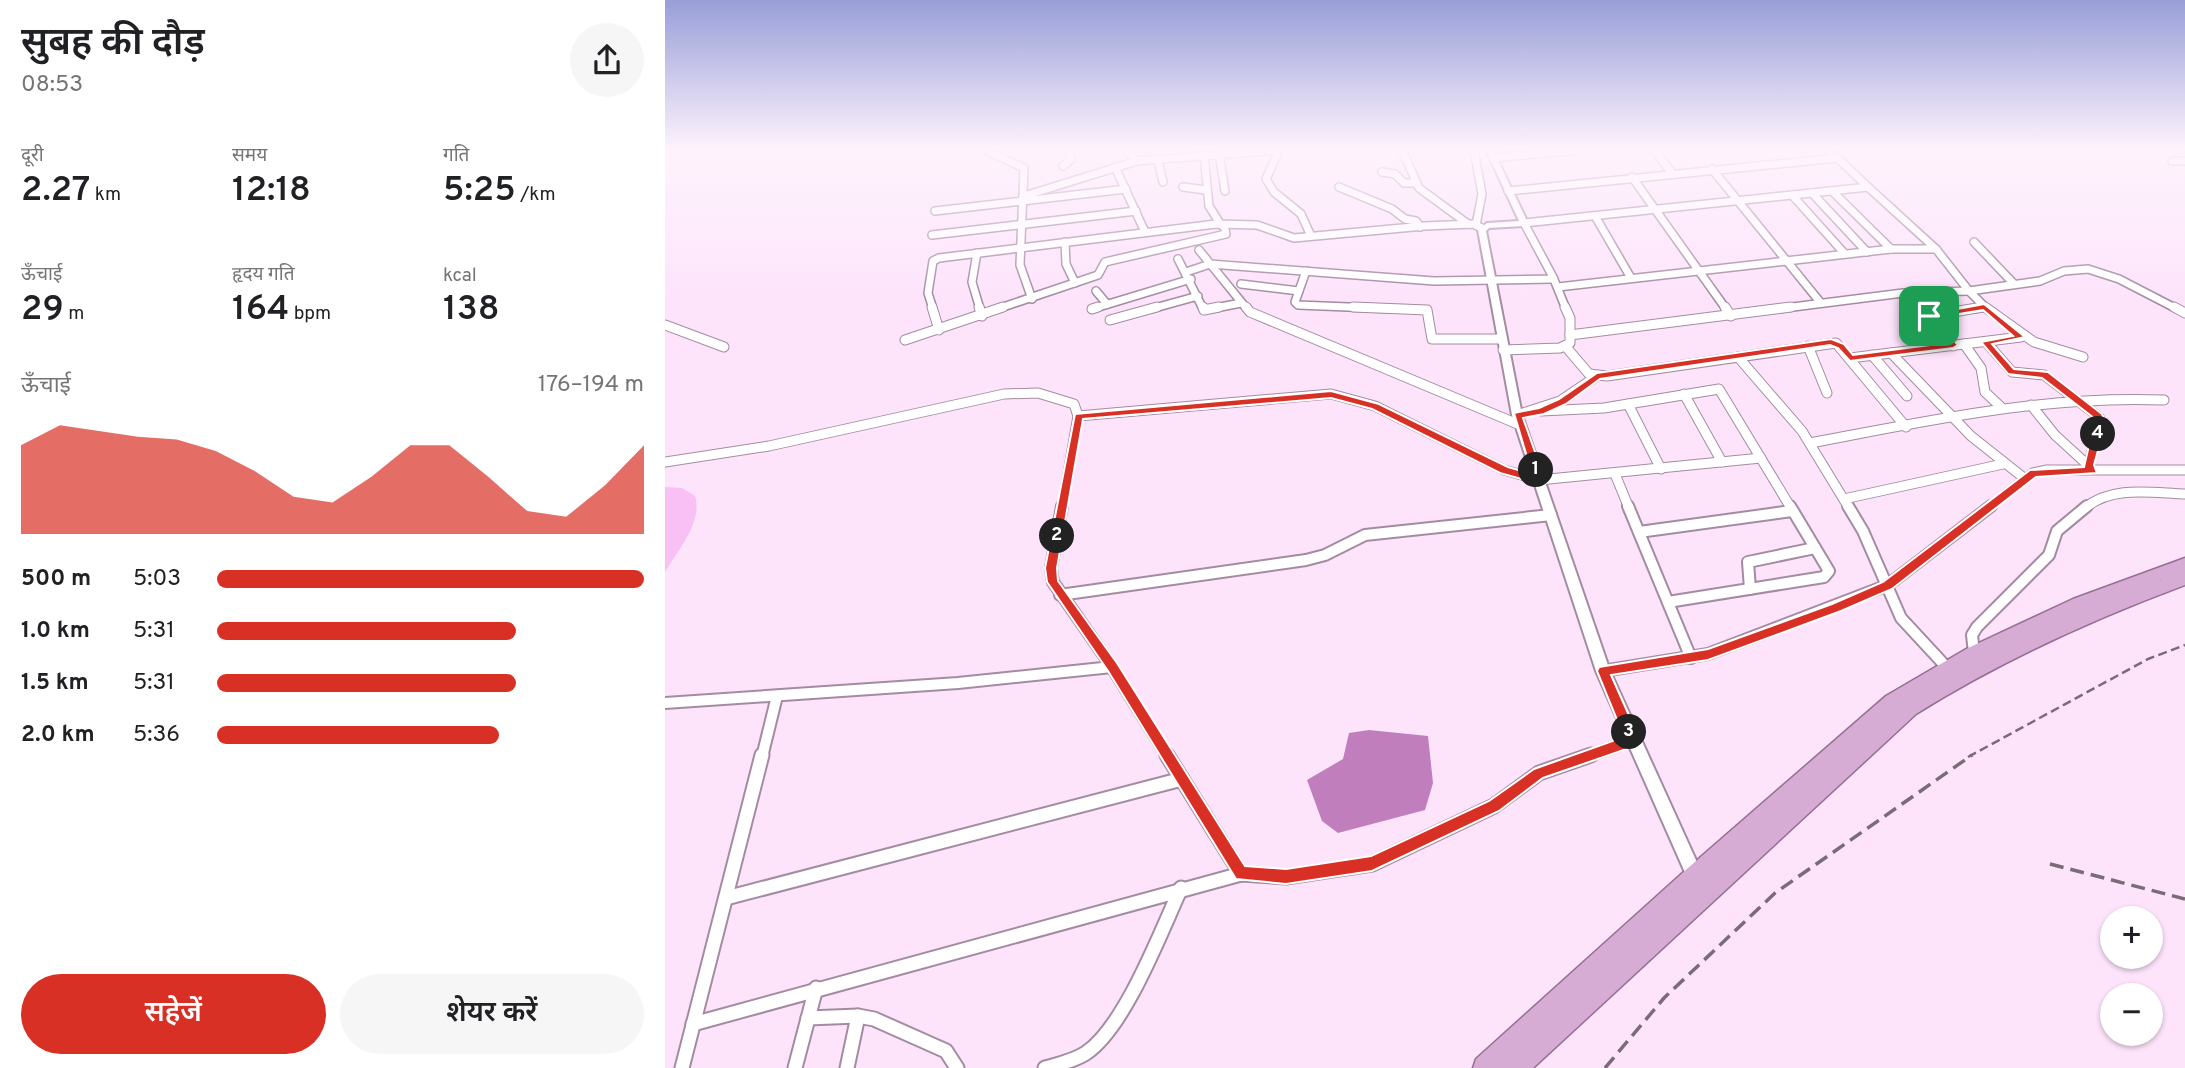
<!DOCTYPE html>
<html lang="hi">
<head>
<meta charset="utf-8">
<style>
	:root { --surface:#fff; --page:#f6f6f6; --text:#202124; --muted:#757577; --accent:#d93025 }
	body { margin:0; font-family:Overpass,"Noto Sans Devanagari",sans-serif; background:var(--page); color:var(--text); height:100vh; display:flex; flex-direction:column; font-size:26px; white-space:nowrap }
	* { box-sizing:border-box; margin:0 }
	p { font-size:23px; color:var(--muted) }
	.icon { flex:none; width:38px; height:38px; fill:none; stroke:currentColor; stroke-width:2; stroke-linecap:round; stroke-linejoin:round }
	.map { position:relative; flex:1; overflow:hidden }
	.drawer { display:flex; flex-direction:column; background:var(--surface); width:665px }
	.drawer>* { flex:none }
	.buttons { position:absolute; left:1435px; top:906px; display:grid; gap:14px }
	.buttons a { display:grid; place-items:center; width:63px; height:63px; border-radius:50%; background:var(--surface); box-shadow:0 2px 5px #0004; font-size:35px }
	.pin { position:absolute; display:grid; place-items:center; width:60px; height:60px; color:#fff; margin:-30px; border-radius:14px; box-shadow:0 4px 10px #0006 }
	.km { position:absolute; width:35px; height:35px; margin:-18px; border-radius:50%; background:#222; color:#fff; font-size:19px; line-height:35px; text-align:center }
	.round { display:grid; place-items:center; flex:none; width:74px; height:74px; border-radius:37px; background:var(--page) }
	.head { display:flex; align-items:center; justify-content:space-between; height:119px; padding:0 21px }
	h1 { font-size:38px; font-weight:600; line-height:52px }
	.figures { display:grid; grid-template-columns:repeat(3,1fr); gap:10px; height:119px; padding:7px 21px }
	.figures div { display:grid; align-content:center }
	.figures b { font-size:35px; font-weight:600 }
	.figures small { font-size:19px; font-weight:400 }
	.figures p { font-size:19px }
	.chart { height:196px; padding:14px 21px }
	.chart p { display:flex; justify-content:space-between }
	.chart svg { width:100%; height:126px; margin-top:7px; fill:var(--accent); opacity:.7 }
	.button { display:flex; gap:14px; margin-top:auto; padding:14px 21px }
	.button a { flex:1; height:80px; border-radius:42px; background:var(--accent); color:#fff; font-size:28px; font-weight:600; line-height:80px; text-align:center }
	.button a+a { background:var(--page); color:var(--text) }
	ul { padding:0 21px; list-style:none; font-size:23px }
	li { display:grid; grid-template-columns:112px 84px 1fr; align-items:center; height:52px }
	li i { height:18px; border-radius:9px; background:var(--accent) }
	main { display:flex; flex:1; min-height:0 }
	.map>svg:first-child { display:block }
	.green { fill:#f8c0f4 }
	.water { fill:#c17ebd }
	.lines { fill:none; stroke-linecap:round; stroke-linejoin:round }
	.minor-far3-casing { stroke:#a38ca1; stroke-width:10 }
	.minor-far2-casing { stroke:#a38ca1; stroke-width:11 }
	.minor-far1-casing { stroke:#a38ca1; stroke-width:14 }
	.minor-casing { stroke:#a38ca1; stroke-width:17 }
	.tertiary-casing { stroke:#a38ca1; stroke-width:4 }
	.trunk-casing { stroke:#956f93; stroke-width:3 }
	.minor-far3 { stroke:#fff; stroke-width:7 }
	.minor-far2 { stroke:#fff; stroke-width:9 }
	.minor-far1 { stroke:#fff; stroke-width:10 }
	.minor { stroke:#fff; stroke-width:13 }
	.tertiary { fill:#fff; fill-rule:evenodd }
	.trunk { fill:#d7acd4; fill-rule:evenodd }
	.rail-far1 { stroke:#7a6b78; stroke-width:2.5; stroke-dasharray:9 4.5; stroke-linecap:butt }
	.rail { stroke:#7a6b78; stroke-width:3.5; stroke-dasharray:14 7; stroke-linecap:butt }
	.route { fill:#d93025; stroke:#fff; stroke-width:2; fill-rule:evenodd }
</style>
</head>
<body>
<main>
<section class="drawer">
<div class="head"><div><h1>सुबह की दौड़</h1><p>08:53</p></div><a class="round"><svg class="icon" aria-label="share" viewBox="0 0 24 24"><path d="M12 15V3M7 8l5-5 5 5M5 13v7h14v-7"/></svg></a></div>
<div class="figures">
<div><p>दूरी</p><b>2.27<small> km</small></b></div>
<div><p>समय</p><b>12:18</b></div>
<div><p>गति</p><b>5:25<small> /km</small></b></div>
</div>
<div class="figures">
<div><p>ऊँचाई</p><b>29<small> m</small></b></div>
<div><p>हृदय गति</p><b>164<small> bpm</small></b></div>
<div><p>kcal</p><b>138</b></div>
</div>
<div class="chart"><p><span>ऊँचाई</span>176–194 m</p>
<svg viewBox="0 0 160 44" preserveAspectRatio="none"><path d="M0 44V13L10 6L20 8L30 10L40 11L50 15L60 22L70 31L80 33L90 24L100 13L110 13L120 24L130 36L140 38L150 27L160 13V44z"/></svg>
</div>
<ul>
<li><b>500 m</b>5:03<i style="width:100%"></i></li>
<li><b>1.0 km</b>5:31<i style="width:70%"></i></li>
<li><b>1.5 km</b>5:31<i style="width:70%"></i></li>
<li><b>2.0 km</b>5:36<i style="width:66%"></i></li>
</ul>
<div class="button"><a>सहेजें</a><a>शेयर करें</a></div>
</section>
<div class="map">
<svg width="1520" height="1068" viewBox="0 0 1520 1068">
	<rect width="100%" height="100%" fill="#fde4fb"/>
	<path class="green" d="M 0,487 L 17,488 L 30,496 C 38,522 13,550 0,572 Z"/>
	<polygon class="water" points="704,730 763,736 768,783 760,810 673,833 657,821 642,780 678,759 684,733"/>
	<g class="lines">
		<g class="minor-far3-casing">
			<g id="minor-far3">
				<polyline points="320,150 359,168 355,265 367,299"/>
				<polyline points="461,150 472,161"/>
				<polyline points="614,150 601,179 609,192 636,214 646,236"/>
				<polyline points="737,150 754,188 803,224"/>
				<polyline points="809,150 817,194 811,225"/>
				<polyline points="989,150 1007,173"/>
				<polyline points="554,153 560,191"/>
				<polyline points="539,154 544,206 556,225"/>
				<polyline points="828,158 913,150"/>
				<polyline points="493,161 498,182"/>
				<polyline points="1507,161 1520,161"/>
				<polyline points="398,166 406,159 405,150"/>
				<polyline points="450,167 480,232"/>
				<polyline points="1047,169 1155,302"/>
				<polyline points="717,172 730,174 739,183 751,183"/>
				<polyline points="967,177 1061,309"/>
				<polyline points="518,187 541,190"/>
				<polyline points="674,187 727,209 740,219 751,221 755,227"/>
				<polyline points="843,191 1173,158"/>
				<polyline points="1167,191 1226,249"/>
				<polyline points="1147,193 1202,252"/>
				<polyline points="1127,195 1180,254"/>
				<polyline points="359,196 472,161 614,150"/>
				<polyline points="270,211 461,189"/>
				<polyline points="930,216 966,278"/>
				<polyline points="267,235 471,211"/>
				<polyline points="400,242 401,264 410,283"/>
				<polyline points="1309,242 1349,284"/>
				<polyline points="534,250 582,309"/>
				<polyline points="312,253 307,282 315,309"/>
				<polyline points="513,259 538,309"/>
				<polyline points="641,271 630,302 633,305 733,309"/>
				<polyline points="521,272 545,264 769,281 889,279 859,223 1203,187 1164,150"/>
				<polyline points="890,282 901,309"/>
				<polyline points="576,284 634,291"/>
				<polyline points="893,287 1226,249 1271,249"/>
				<polyline points="431,291 442,304"/>
				<polyline points="1304,291 1375,281 1399,271 1423,269 1454,279 1512,309"/>
				<polyline points="1304,291 1322,309"/>
				<polyline points="268,309 263,293 268,261 274,258 551,224 592,225 629,238 759,226 808,224 817,228"/>
				<polyline points="332,309 433,275 440,262 561,234 559,225"/>
				<polyline points="427,309 526,279"/>
				<polyline points="486,309 533,296"/>
				<polyline points="545,309 576,303"/>
				<polyline points="1112,309 1238,293 1304,291 1271,249 1203,187"/>
				<polyline points="1308,309 1319,307"/>
			</g>
		</g>
		<g class="minor-far2-casing">
			<g id="minor-far2">
				<polyline points="267,307 274,330"/>
				<polyline points="314,307 317,316"/>
				<polyline points="538,307 539,310 554,307"/>
				<polyline points="581,307 585,312 855,425"/>
				<polyline points="688,307 762,310 767,339 837,339"/>
				<polyline points="1060,307 1066,316"/>
				<polyline points="1320,307 1369,342 1418,357"/>
				<polyline points="1509,307 1520,313"/>
				<polyline points="427,309 433,307"/>
				<polyline points="445,320 492,307"/>
				<polyline points="0,325 59,347"/>
				<polyline points="905,335 1126,307"/>
				<polyline points="240,340 338,307"/>
				<polyline points="1321,342 1347,372 1379,375 1434,417 1436,422 1423,465"/>
				<polyline points="1299,344 1316,368 1320,392 1337,408"/>
				<polyline points="1143,346 1162,393"/>
				<polyline points="1288,346 1264,320 1264,316 1318,307"/>
				<polyline points="901,347 924,374 942,376 1171,343 1241,427"/>
				<polyline points="838,350 895,348 905,343 905,318 900,307"/>
				<polyline points="1226,353 1306,436 1359,478"/>
				<polyline points="1207,355 1242,396"/>
				<polyline points="1073,357 1137,431 1184,508"/>
				<polyline points="1185,358 1356,337"/>
				<polyline points="1019,394 1057,462"/>
				<polyline points="963,404 996,469"/>
				<polyline points="1366,405 1390,435 1425,467"/>
				<polyline points="876,411 939,408 1054,389 1126,508"/>
				<polyline points="852,415 895,401 932,376"/>
				<polyline points="413,416 666,394 710,406 839,470 874,480 1096,458"/>
				<path d="M 1145,443 C 1262,421 1379,395 1499,400"/>
				<polyline points="0,462 104,446 339,394 373,393 409,404 413,416 397,508"/>
				<polyline points="950,474 964,508"/>
				<polyline points="1179,499 1338,464"/>
				<polyline points="1323,508 1368,473 1382,470 1520,470"/>
				<path d="M 1420,508 C 1447,485 1487,493 1520,494"/>
			</g>
		</g>
		<g class="minor-far1-casing">
			<g id="minor-far1">
				<polyline points="397,506 386,568 388,582 447,667 503,757"/>
				<polyline points="963,506 1026,658"/>
				<polyline points="1183,506 1198,531 1236,618 1286,672"/>
				<polyline points="974,532 1127,511"/>
				<polyline points="1085,589 1083,562 1150,548"/>
				<polyline points="395,595 641,560 660,555 700,535 886,515"/>
				<polyline points="1003,602 1159,577 1164,571 1125,506"/>
				<polyline points="1309,653 1307,635 1312,627 1384,555 1392,531 1422,506"/>
				<polyline points="938,671 1043,654 1223,585 1326,506"/>
				<polyline points="0,703 293,683 447,667"/>
				<polyline points="97,757 112,696"/>
				<polyline points="921,757 968,740"/>
			</g>
		</g>
		<g class="minor-casing">
			<g id="minor">
				<polyline points="502,755 576,874"/>
				<polyline points="61,898 517,779"/>
				<polyline points="143,1018 193,1016 209,1019 281,1051 292,1068"/>
				<polyline points="28,1024 576,874 621,877 707,864 829,806 874,773 926,755"/>
				<polyline points="17,1068 97,755"/>
				<polyline points="130,1068 151,988"/>
				<polyline points="182,1068 193,1016"/>
				<path d="M 380,1068 C 394,1064 409,1061 421,1053 C 460,1027 496,931 516,888"/>
			</g>
		</g>
		<g class="tertiary-casing">
			<polygon id="tertiary" points="821,150 828,150 863,223 859,226 824,228 821,231 857,415 945,671 1040,880 1038,886 1032,888 1026,886 931,671 847,415 813,230 822,223 854,221"/>
		</g>
		<g class="trunk-casing">
			<path id="trunk" d="M 1520,558 L 1520,571 L 1494,581 L 1520,571 L 1520,585 C 1426,620 1336,661 1251,714 L 868,1068 L 808,1068 L 811,1059 L 1023,868 L 1221,696 L 1303,648 L 1408,599 Z"/>
		</g>
		<use href="#minor-far3" class="minor-far3"/>
		<use href="#minor-far2" class="minor-far2"/>
		<use href="#minor-far1" class="minor-far1"/>
		<use href="#minor" class="minor"/>
		<use href="#tertiary" class="tertiary"/>
		<use href="#trunk" class="trunk"/>
		<polyline class="rail-far1" points="1303,757 1483,659 1520,645"/>
		<g class="rail">
			<polyline points="1385,864 1520,899"/>
			<polyline points="940,1068 999,998 1110,893 1307,755"/>
		</g>
	</g>
	<linearGradient id="sky" x2="0" y2="1"><stop stop-color="#989ed7"/><stop offset="0.5" stop-color="#fef3fd"/><stop offset="1" stop-color="#fef3fd" stop-opacity="0"/></linearGradient>
	<rect width="1520" height="299" fill="url(#sky)"/>
	<path class="route" d="M 1319,304 L 1360,337 L 1327,344 L 1349,369 L 1383,372 L 1437,414 L 1441,422 L 1429,465 L 1432,473 L 1371,477 L 1227,589 L 1176,611 L 1043,660 L 946,675 L 975,740 L 973,745 L 878,778 L 834,811 L 707,871 L 621,884 L 571,879 L 443,671 L 382,582 L 380,568 L 410,414 L 666,391 L 714,404 L 843,467 L 867,474 L 849,413 L 874,408 L 894,399 L 932,373 L 1166,339 L 1179,344 L 1188,355 L 1281,343 L 1260,320 L 1261,315 ZM 1318,310 L 1348,336 L 1316,342 L 1343,374 L 1377,378 L 1430,419 L 1419,467 L 1365,470 L 1218,582 L 1167,604 L 1043,649 L 934,667 L 932,671 L 959,737 L 869,769 L 824,801 L 706,856 L 621,869 L 580,866 L 452,663 L 393,581 L 392,568 L 418,419 L 666,398 L 707,409 L 835,473 L 874,484 L 880,480 L 858,418 L 879,414 L 901,404 L 935,379 L 1165,345 L 1173,348 L 1185,361 L 1288,348 L 1293,345 L 1269,318 Z"/>
</svg>
<div class="buttons">
<a>+</a>
<a>−</a>
</div>
<div class="pin" style="left:1264px;top:316px;background:#1e9e55"><svg class="icon" aria-label="arrive" viewBox="0 0 24 24"><path d="M6 21V4h12l-3 4 3 4H6"/></svg></div>
<b class="km" style="left:871px;top:470px">1</b>
<b class="km" style="left:392px;top:536px">2</b>
<b class="km" style="left:964px;top:732px">3</b>
<b class="km" style="left:1433px;top:434px">4</b>
</div>
</main>
</body>
</html>
